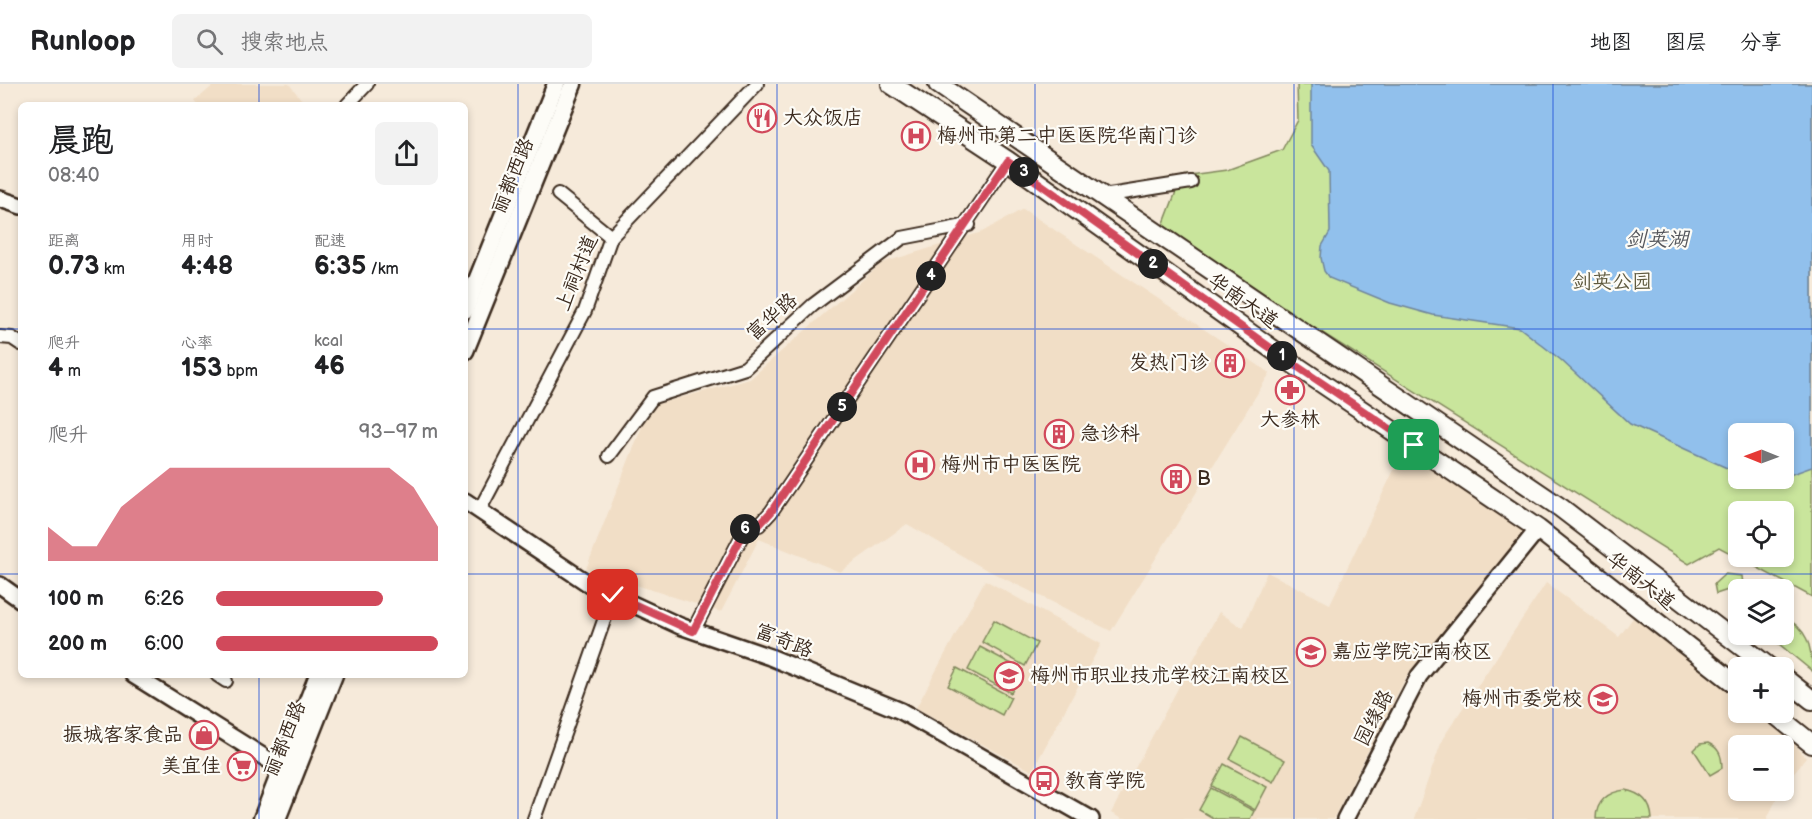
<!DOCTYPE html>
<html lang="zh">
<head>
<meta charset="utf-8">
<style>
	:root { --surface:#fff; --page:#f2f2f2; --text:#202124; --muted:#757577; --line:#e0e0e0; --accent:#d1495b }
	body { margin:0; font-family:"Balsamiq Sans","LXGW WenKai TC",sans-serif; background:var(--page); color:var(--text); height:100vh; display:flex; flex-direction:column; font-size:22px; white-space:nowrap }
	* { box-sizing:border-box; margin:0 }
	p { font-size:20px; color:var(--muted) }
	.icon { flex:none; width:33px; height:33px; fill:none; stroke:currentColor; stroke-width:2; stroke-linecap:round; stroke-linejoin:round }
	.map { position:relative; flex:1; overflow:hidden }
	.sheet { position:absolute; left:18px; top:18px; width:450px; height:576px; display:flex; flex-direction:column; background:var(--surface); border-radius:9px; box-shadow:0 3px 9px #0003 }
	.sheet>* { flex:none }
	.needle { width:39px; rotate:271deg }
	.buttons { position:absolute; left:1728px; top:339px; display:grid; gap:12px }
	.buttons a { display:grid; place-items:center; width:66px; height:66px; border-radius:9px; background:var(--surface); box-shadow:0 3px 9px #0003; font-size:30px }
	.pin { position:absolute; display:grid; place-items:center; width:51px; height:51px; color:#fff; margin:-26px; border-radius:12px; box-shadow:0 3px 9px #0006 }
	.km { position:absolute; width:30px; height:30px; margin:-15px; border-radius:50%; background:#222; color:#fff; font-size:16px; line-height:30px; text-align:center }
	.round { display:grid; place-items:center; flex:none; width:63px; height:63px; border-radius:9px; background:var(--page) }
	.overview { display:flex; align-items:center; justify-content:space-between; height:102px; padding:0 30px }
	h1 { font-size:33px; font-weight:700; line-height:45px }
	.stats { display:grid; grid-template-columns:repeat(3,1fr); gap:9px; height:102px; padding:6px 30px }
	.stats div { display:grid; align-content:center }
	.stats b { font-size:26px; font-weight:700 }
	.stats small { font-size:16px; font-weight:400 }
	.stats p { font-size:16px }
	.chart { height:168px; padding:12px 30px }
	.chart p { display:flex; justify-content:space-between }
	.chart svg { width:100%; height:108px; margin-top:6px; fill:var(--accent); opacity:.7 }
	ul { padding:0 30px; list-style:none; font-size:20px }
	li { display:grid; grid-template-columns:96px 72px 1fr; align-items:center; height:45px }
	li i { height:15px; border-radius:8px; background:var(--accent) }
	header { display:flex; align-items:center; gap:36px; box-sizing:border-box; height:84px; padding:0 30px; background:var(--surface); border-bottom:2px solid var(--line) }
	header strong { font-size:28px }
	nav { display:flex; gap:33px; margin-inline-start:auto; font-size:21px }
	.search { width:420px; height:54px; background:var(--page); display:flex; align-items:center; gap:15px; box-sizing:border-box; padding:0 21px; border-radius:9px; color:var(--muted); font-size:22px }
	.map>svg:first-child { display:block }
	.built { fill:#f1dec6 }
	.green { fill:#c9e59c; stroke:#82885d; stroke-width:1.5; fill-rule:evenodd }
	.water { fill:#91c0ec; stroke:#6f849a; stroke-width:1.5 }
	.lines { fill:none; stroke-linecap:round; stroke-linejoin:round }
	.minor-casing { stroke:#3b2a1e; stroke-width:16 }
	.tertiary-casing { stroke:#3b2a1e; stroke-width:20 }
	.secondary-casing { stroke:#3b2a1e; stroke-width:21 }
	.primary-casing { stroke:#3b2a1e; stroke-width:22 }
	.minor { stroke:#fdfcf7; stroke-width:12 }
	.tertiary { stroke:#fdfcf7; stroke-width:15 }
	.secondary { stroke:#fdfcf7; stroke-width:16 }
	.primary { stroke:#fdfcf7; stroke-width:18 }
	.route-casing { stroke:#fff; stroke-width:12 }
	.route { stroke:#d1495b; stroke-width:8 }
	.grid { fill:none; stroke:#1d4ed8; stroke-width:1.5; stroke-opacity:0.55 }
	.labels { text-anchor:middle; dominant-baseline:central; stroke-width:4.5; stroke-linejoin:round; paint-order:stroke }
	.poi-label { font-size:20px; fill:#3b2a1e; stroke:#fdfcf7; text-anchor:start }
	.street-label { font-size:20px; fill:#3b2a1e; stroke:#fdfcf7 }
	.park-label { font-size:20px; fill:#5e593e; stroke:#fdfcf7 }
	.water-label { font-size:21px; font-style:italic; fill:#55575c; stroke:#fdfcf7 }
</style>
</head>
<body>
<header>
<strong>Runloop</strong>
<div class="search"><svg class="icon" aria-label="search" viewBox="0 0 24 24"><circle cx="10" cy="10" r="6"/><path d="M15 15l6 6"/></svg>搜索地点</div>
<nav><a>地图</a><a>图层</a><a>分享</a></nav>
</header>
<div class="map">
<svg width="1812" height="735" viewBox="0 0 1812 735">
	<rect width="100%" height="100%" fill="#f6eada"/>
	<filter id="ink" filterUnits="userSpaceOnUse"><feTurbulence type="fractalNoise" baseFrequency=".0167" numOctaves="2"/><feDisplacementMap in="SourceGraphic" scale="12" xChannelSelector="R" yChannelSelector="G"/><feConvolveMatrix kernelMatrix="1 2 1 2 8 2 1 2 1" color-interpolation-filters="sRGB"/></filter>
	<g filter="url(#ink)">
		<g class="built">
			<polygon points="215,0 289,0 306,21 198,21 195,17"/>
			<polygon points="1023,125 1270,289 1111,547 985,485 907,440 840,488 759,455 721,528 586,485 650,322 750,295 882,179 982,148"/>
			<polygon points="1403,367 1527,444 1406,593 1333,735 1122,735 1111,729 1219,528 1243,544 1267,488 1330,520"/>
			<polygon points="985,496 1101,560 1032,687 916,624"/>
			<polygon points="1546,499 1619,553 1633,534 1738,602 1738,628 1770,629 1806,674 1784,700 1784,662 1738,662 1738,706 1780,707 1767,735 1414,735 1443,654"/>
		</g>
		<g class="green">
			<path d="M 1297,0 L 1812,0 L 1812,513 L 1719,463 L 1689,480 L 1161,147 L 1182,92 L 1227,86 L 1282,66 L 1298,36 ZM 1738,350 L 1784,350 L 1784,394 L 1738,394 ZM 1738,428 L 1784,428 L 1784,472 L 1738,472 Z"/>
			<polygon points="1725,490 1742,492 1743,501 1716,510 1714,500"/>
			<path d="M 1784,533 C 1807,545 1812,561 1812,587 L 1768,551 L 1784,550 Z"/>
			<polygon points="994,536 1037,559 1025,582 982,558"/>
			<polygon points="980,563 1023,586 1011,609 968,586"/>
			<polygon points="957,584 1011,613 1002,631 948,602"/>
			<polygon points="1242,653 1285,676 1273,698 1230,675"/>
			<path d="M 1708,659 C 1719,664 1722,671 1722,684 L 1710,691 L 1694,666 L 1700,660 Z"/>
			<polygon points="1224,680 1267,703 1255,726 1212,702"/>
			<polygon points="1211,704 1254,727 1250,735 1215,735 1199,726"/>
			<path d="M 1625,706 C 1641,709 1651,718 1652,735 L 1596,735 C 1596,717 1608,708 1625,706 Z"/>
		</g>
		<polygon class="water" points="1311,0 1812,0 1812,383 1784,393 1784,350 1738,350 1738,389 1630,340 1561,276 1520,244 1433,231 1390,219 1329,194 1324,187 1321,174 1322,162 1330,148 1329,87 1311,61"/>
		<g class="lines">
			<g class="minor-casing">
				<g id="minor">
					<polyline points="347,21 367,0"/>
					<polyline points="558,110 611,153"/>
					<polyline points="1103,112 1191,98"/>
					<polyline points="0,253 12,254 21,260"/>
					<polyline points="609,372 653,313 745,284 813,221 902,154 969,141"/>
					<polyline points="479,427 585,227 611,153 757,0"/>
					<polyline points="693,547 746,444 759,441 771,428 1008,77"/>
					<polyline points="217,591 226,597"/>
					<polyline points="534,735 613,511"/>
				</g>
			</g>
			<g class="tertiary-casing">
				<g id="tertiary">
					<polyline points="0,115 21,122"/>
					<polyline points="465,417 589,500 680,542 770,573 901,627 1091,735"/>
					<polyline points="0,501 21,516"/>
					<polyline points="133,591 291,690"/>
					<polyline points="1345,735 1419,592 1538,445"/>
				</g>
			</g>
			<g class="secondary-casing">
				<g id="secondary">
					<polyline points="465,226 556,0"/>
					<polyline points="465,267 573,0"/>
					<polyline points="262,735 318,591"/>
					<polyline points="277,735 334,591"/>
				</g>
			</g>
			<g class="primary-casing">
				<g id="primary">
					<polyline points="891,0 1008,77 1289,277 1538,445 1738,602"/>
					<polyline points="938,0 1561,424 1770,584"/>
					<polyline points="1784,594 1812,616"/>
					<polyline points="1772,628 1812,660"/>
				</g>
			</g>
			<use href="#minor" class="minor"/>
			<use href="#tertiary" class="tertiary"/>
			<use href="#secondary" class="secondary"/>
			<use href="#primary" class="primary"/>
		</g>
	</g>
	<g class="lines" filter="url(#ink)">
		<g class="route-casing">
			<polyline id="route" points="613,511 693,547 746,444 759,441 771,428 1008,77 1289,277 1414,361"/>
		</g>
		<use href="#route" class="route"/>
	</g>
	<path class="grid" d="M 259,0 L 259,21M 518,0 L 518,735M 777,0 L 777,735M 1035,0 L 1035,735M 1294,0 L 1294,735M 1553,0 L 1553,735M 0,245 L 21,245M 465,245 L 1812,245M 0,490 L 21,490M 465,490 L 1812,490M 259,591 L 259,735"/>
	<defs>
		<g id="restaurant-ring" transform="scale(1.5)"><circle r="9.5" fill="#fdfcf7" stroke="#d1495b" stroke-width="1.5"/><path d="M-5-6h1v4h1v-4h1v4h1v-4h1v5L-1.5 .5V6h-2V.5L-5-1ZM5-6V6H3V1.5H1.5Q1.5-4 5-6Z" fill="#d1495b"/></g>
		<g id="hospital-ring" transform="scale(1.5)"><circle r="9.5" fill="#fdfcf7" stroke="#d1495b" stroke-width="1.5"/><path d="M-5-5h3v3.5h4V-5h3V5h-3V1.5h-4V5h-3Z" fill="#d1495b"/></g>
		<g id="building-ring" transform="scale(1.5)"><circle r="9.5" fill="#fdfcf7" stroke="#d1495b" stroke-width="1.5"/><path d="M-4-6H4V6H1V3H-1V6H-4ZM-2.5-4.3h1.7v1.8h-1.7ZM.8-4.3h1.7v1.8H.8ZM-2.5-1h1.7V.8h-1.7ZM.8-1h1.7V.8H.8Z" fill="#d1495b"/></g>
		<g id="pharmacy-ring" transform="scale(1.5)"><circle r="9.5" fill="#fdfcf7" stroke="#d1495b" stroke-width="1.5"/><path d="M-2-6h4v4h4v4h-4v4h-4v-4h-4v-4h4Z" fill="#d1495b"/></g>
		<g id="university-ring" transform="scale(1.5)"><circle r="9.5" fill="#fdfcf7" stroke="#d1495b" stroke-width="1.5"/><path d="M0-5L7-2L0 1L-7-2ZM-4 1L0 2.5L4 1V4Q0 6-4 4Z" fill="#d1495b"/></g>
		<g id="school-ring" transform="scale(1.5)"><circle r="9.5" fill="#fdfcf7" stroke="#d1495b" stroke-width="1.5"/><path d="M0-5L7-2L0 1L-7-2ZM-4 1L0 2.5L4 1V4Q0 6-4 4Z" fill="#d1495b"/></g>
		<g id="shop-ring" transform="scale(1.5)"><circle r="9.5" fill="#fdfcf7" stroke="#d1495b" stroke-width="1.5"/><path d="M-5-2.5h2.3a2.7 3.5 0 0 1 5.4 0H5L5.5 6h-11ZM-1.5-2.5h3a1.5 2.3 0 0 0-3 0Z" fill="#d1495b"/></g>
		<g id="supermarket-ring" transform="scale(1.5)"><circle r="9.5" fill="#fdfcf7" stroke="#d1495b" stroke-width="1.5"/><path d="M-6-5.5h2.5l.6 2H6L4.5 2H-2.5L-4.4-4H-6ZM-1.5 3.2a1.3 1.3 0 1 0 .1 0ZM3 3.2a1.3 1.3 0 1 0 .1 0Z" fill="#d1495b"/></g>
		<g id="bus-ring" transform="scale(1.5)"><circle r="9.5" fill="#fdfcf7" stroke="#d1495b" stroke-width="1.5"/><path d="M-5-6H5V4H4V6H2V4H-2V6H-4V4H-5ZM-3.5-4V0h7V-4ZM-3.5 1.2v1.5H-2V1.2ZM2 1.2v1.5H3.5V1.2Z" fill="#d1495b"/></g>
	</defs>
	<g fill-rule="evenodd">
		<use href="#restaurant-ring" x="762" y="34"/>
		<use href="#hospital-ring" x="916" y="52"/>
		<use href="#building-ring" x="1230" y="279"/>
		<use href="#pharmacy-ring" x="1290" y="306"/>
		<use href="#building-ring" x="1059" y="350"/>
		<use href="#hospital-ring" x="920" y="381"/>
		<use href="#building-ring" x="1176" y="395"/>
		<use href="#university-ring" x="1311" y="568"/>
		<use href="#school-ring" x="1009" y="592"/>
		<use href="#university-ring" x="1603" y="615"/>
		<use href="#shop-ring" x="204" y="651"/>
		<use href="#supermarket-ring" x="242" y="682"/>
		<use href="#bus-ring" x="1044" y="697"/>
	</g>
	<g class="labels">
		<g class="poi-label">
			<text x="783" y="34">大众饭店</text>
			<text x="937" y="52">梅州市第二中医医院华南门诊</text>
			<text x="1209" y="279" text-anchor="end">发热门诊</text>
			<text x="1290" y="336" text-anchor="middle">大参林</text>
			<text x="1080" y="350">急诊科</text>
			<text x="941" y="381">梅州市中医医院</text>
			<text x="1197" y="395">B</text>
			<text x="1332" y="568">嘉应学院江南校区</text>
			<text x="1030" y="592">梅州市职业技术学校江南校区</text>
			<text x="1582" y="615" text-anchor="end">梅州市委党校</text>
			<text x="183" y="651" text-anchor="end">振城客家食品</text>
			<text x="221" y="682" text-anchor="end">美宜佳</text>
			<text x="1065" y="697">教育学院</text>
		</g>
		<g class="street-label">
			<text transform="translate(513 92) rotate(-68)">丽都西路</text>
			<text transform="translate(577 189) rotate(-68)">上祠村道</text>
			<text transform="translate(1243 217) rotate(35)">华南大道</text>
			<text transform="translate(772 233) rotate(-42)">富华路</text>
			<text transform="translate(1641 497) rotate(38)">华南大道</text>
			<text transform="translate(784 557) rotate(21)">富奇路</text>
			<text transform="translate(1374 634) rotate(-63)">园缘路</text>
			<text transform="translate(285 655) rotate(-68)">丽都西路</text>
		</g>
		<g class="park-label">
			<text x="1612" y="198">剑英公园</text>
		</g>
		<g class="water-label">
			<text x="1657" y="155">剑英湖</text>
		</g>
	</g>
</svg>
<div class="buttons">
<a><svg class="needle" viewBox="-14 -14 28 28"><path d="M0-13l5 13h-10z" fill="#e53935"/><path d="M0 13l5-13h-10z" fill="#757577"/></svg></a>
<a><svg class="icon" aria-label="locate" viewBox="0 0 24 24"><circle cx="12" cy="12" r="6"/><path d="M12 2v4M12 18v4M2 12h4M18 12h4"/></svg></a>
<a><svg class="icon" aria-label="layers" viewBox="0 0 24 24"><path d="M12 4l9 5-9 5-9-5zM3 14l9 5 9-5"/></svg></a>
<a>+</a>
<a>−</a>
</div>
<div class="pin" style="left:1414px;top:361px;background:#1e9e55"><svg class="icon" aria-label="arrive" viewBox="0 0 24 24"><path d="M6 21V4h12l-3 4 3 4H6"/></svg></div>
<div class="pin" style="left:613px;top:511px;background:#d93025"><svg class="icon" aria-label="check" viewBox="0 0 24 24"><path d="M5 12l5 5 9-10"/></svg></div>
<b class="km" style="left:1282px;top:272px">1</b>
<b class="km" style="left:1153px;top:180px">2</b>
<b class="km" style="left:1024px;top:88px">3</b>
<b class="km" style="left:931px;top:192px">4</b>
<b class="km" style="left:842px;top:323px">5</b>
<b class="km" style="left:745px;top:445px">6</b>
<section class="sheet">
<div class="overview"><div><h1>晨跑</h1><p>08:40</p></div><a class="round"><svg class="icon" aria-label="share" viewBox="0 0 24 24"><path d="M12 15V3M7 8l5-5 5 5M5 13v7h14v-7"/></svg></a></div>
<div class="stats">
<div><p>距离</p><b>0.73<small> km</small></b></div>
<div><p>用时</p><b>4:48</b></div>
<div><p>配速</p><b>6:35<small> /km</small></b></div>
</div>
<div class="stats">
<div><p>爬升</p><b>4<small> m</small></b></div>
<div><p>心率</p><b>153<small> bpm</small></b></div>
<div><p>kcal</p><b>46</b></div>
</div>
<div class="chart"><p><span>爬升</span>93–97 m</p>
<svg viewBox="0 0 160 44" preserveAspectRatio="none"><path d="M0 44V30L10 38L20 38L30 22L40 14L50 6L60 6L70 6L80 6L90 6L100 6L110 6L120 6L130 6L140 6L150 14L160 30V44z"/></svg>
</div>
<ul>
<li><b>100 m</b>6:26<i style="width:75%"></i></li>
<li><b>200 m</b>6:00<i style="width:100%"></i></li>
</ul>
</section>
</div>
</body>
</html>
